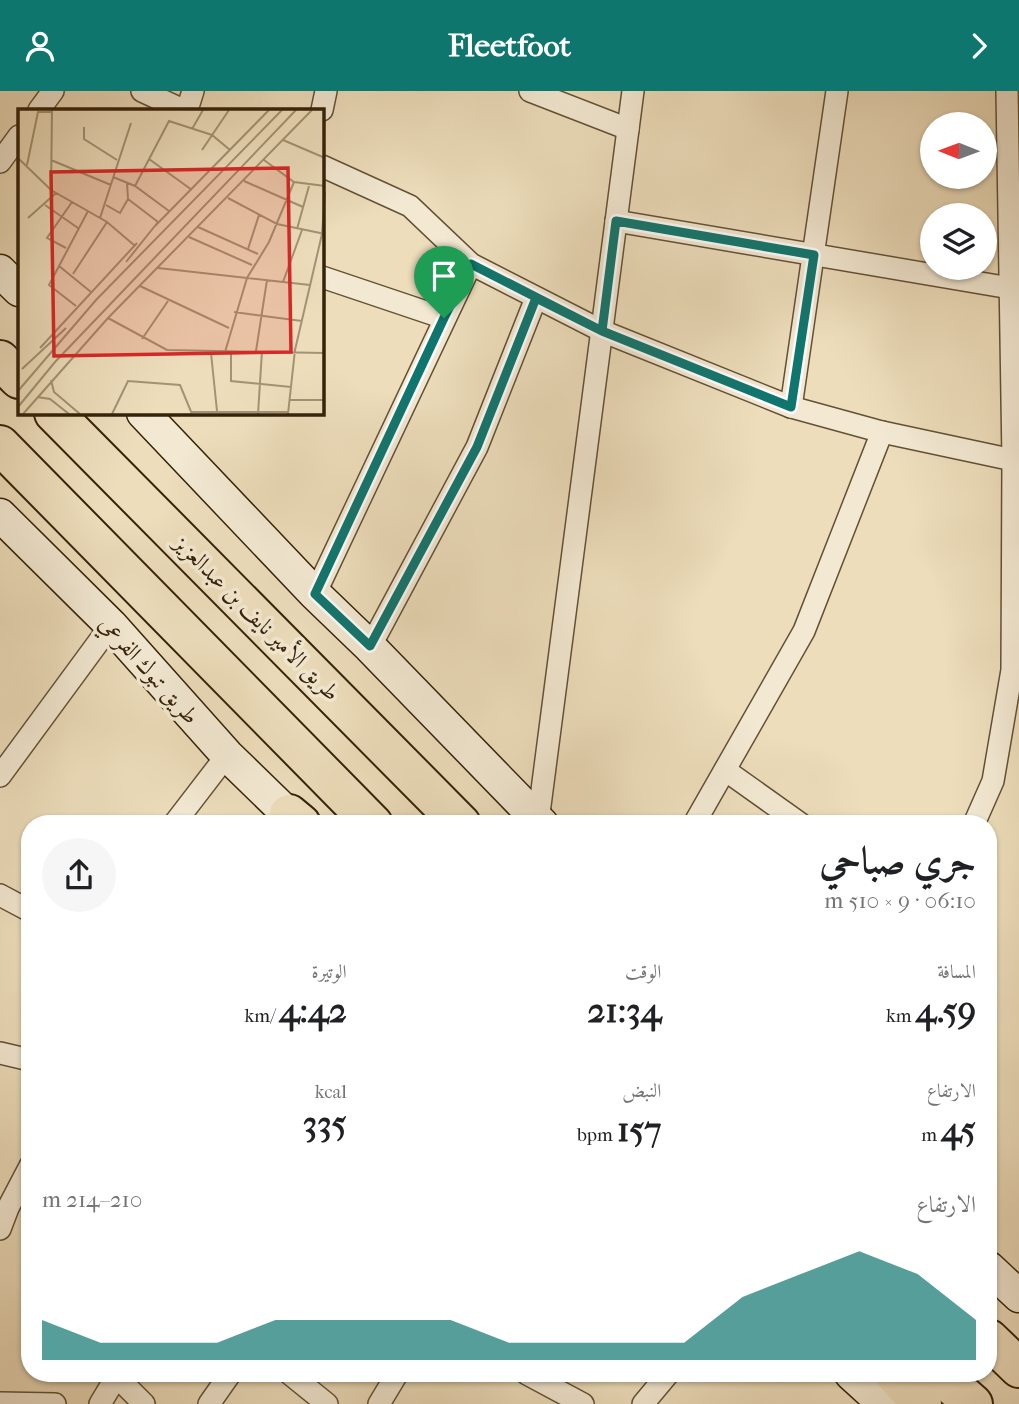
<!DOCTYPE html>
<html lang="ar">
<head>
<meta charset="utf-8">
<style>
	:root { --surface:#fff; --page:#f6f6f6; --text:#202124; --muted:#757577; --accent:#0f766e }
	body { margin:0; font-family:"IM FELL French Canon",Amiri,serif; background:var(--page); color:var(--text); direction:rtl; height:100vh; display:flex; flex-direction:column; font-size:26px; white-space:nowrap }
	* { box-sizing:border-box; margin:0 }
	p { font-size:23px; color:var(--muted) }
	.icon { flex:none; width:38px; height:38px; fill:none; stroke:currentColor; stroke-width:2; stroke-linecap:round; stroke-linejoin:round }
	.map { position:relative; flex:1; overflow:hidden; direction:ltr }
	.details { position:absolute; left:21px; top:724px; width:976px; height:567px; display:flex; flex-direction:column; background:var(--surface); border-radius:28px; box-shadow:0 2px 5px #0004; direction:rtl }
	.details>* { flex:none }
	.needle { width:46px; rotate:271deg }
	.buttons { position:absolute; left:920px; top:21px; display:grid; gap:14px }
	.buttons a { display:grid; place-items:center; width:77px; height:77px; border-radius:50%; background:var(--surface); box-shadow:0 2px 5px #0004; font-size:35px }
	.pin { position:absolute; display:grid; place-items:center; width:60px; height:60px; color:#fff; margin:-72px -30px; border-radius:50% 50% 50% 0; rotate:-45deg; box-shadow:0 0 7px #0007 }
	.pin .icon { rotate:45deg }
	.round { display:grid; place-items:center; flex:none; width:74px; height:74px; border-radius:37px; background:var(--page) }
	.summary { display:flex; align-items:center; justify-content:space-between; height:119px; padding:0 21px }
	h1 { font-size:38px; font-weight:700; line-height:52px }
	.figures { display:grid; grid-template-columns:repeat(3,1fr); gap:10px; height:119px; padding:7px 21px }
	.figures div { display:grid; align-content:center }
	.figures b { font-size:35px; font-weight:700 }
	.figures small { font-size:19px; font-weight:400 }
	.figures p { font-size:19px }
	.chart { height:196px; padding:14px 21px }
	.chart p { display:flex; justify-content:space-between }
	.chart svg { width:100%; height:126px; margin-top:7px; fill:var(--accent); opacity:.7 }
	header { display:flex; justify-content:space-between; align-items:center; height:91px; padding:0 21px; background:var(--accent); color:#fff; font-size:32px; font-weight:700 }
	.map>svg:first-child { display:block }
	.lines { fill:none; stroke-linecap:round; stroke-linejoin:round }
	.street-casing { stroke:#635136; stroke-width:24 }
	.secondary-casing { stroke:#35220a; stroke-width:35 }
	.highway-casing { stroke:#35220a; stroke-width:42 }
	.street { stroke:#f3e9d3; stroke-width:21 }
	.secondary { stroke:#f3e9d3; stroke-width:32 }
	.highway { stroke:#edddbb; stroke-width:38 }
	.route-casing { stroke:#fff; stroke-width:14 }
	.route { stroke:#0f766e; stroke-width:9 }
	.labels { text-anchor:middle; dominant-baseline:central; stroke-width:7; stroke-linejoin:round; paint-order:stroke }
	.street-label { font-size:23px; fill:#35220a; stroke:#f3e9d3 }
	.inset-road { fill:none; stroke:#a39274; stroke-width:2 }
	.view { fill:#d62828; fill-opacity:0.15; stroke:#d62828; stroke-width:3.5 }
	.inset-edge { fill:none; stroke:#35220a; stroke-width:3.5 }
</style>
</head>
<body>
<header><svg class="icon" aria-label="forward" viewBox="0 0 24 24"><path d="M9 5l7 7-7 7"/></svg>Fleetfoot<svg class="icon" aria-label="person" viewBox="0 0 24 24"><circle cx="12" cy="8" r="4"/><path d="M4 21q1-7 8-7t8 7"/></svg></header>
<div class="map">
<svg width="1019" height="1313" viewBox="0 0 1019 1313">
	<rect width="100%" height="100%" fill="#edddbb"/>
	<filter id="stains"><feTurbulence type="fractalNoise" baseFrequency=".00286" numOctaves="4"/><feColorMatrix values="0 0 0 0 .2 0 0 0 0 .09 0 0 0 0 .02 0 0 0 .5 -.17"/></filter>
	<radialGradient id="worn" r=".72"><stop offset=".6" stop-color="#630" stop-opacity="0"/><stop offset="1" stop-color="#630" stop-opacity=".3"/></radialGradient>
	<g class="lines">
		<g class="street-casing">
			<g id="street">
				<polyline points="142,0 183,19"/>
				<polyline points="530,0 628,38"/>
				<polyline points="39,19 53,0"/>
				<polyline points="187,19 193,0"/>
				<polyline points="322,19 326,0"/>
				<polyline points="0,71 19,45"/>
				<polyline points="322,75 410,115 471,173 602,240 791,316 882,341 1013,369"/>
				<polyline points="616,130 1010,197"/>
				<polyline points="322,186 444,227"/>
				<polyline points="791,316 837,0"/>
				<polyline points="315,503 471,173"/>
				<polyline points="370,556 477,356 536,207"/>
				<polyline points="725,679 801,733"/>
				<polyline points="0,685 111,534"/>
				<polyline points="538,730 633,0"/>
				<polyline points="174,733 227,664"/>
				<polyline points="694,733 804,540 882,341"/>
				<polyline points="974,733 993,690 1012,579 1013,369 1007,0"/>
				<polyline points="0,804 30,820"/>
				<polyline points="0,962 30,969"/>
				<polyline points="0,1138 8,1117 30,1075"/>
				<polyline points="290,1283 327,1313"/>
				<polyline points="527,1283 583,1313"/>
				<polyline points="116,1285 144,1313"/>
				<polyline points="0,1312 55,1313"/>
				<polyline points="100,1313 118,1283"/>
				<polyline points="209,1313 230,1283"/>
				<polyline points="379,1313 397,1283"/>
				<polyline points="643,1313 668,1283"/>
			</g>
		</g>
		<g class="secondary-casing">
			<g id="secondary">
				<polyline points="0,180 19,199"/>
				<polyline points="143,322 315,503 370,556 542,733"/>
				<polyline points="0,424 111,534 227,664 298,733"/>
				<polyline points="989,1177 1019,1205"/>
				<polyline points="851,1283 884,1313"/>
			</g>
		</g>
		<g class="highway-casing">
			<g id="highway">
				<polyline points="0,269 19,288"/>
				<polyline points="54,322 461,733"/>
				<polyline points="0,354 373,733"/>
				<polyline points="289,723 301,733"/>
				<polyline points="989,1248 1019,1277"/>
				<polyline points="894,1283 922,1313"/>
				<polyline points="939,1283 973,1313"/>
			</g>
		</g>
		<use href="#street" class="street"/>
		<use href="#secondary" class="secondary"/>
		<use href="#highway" class="highway"/>
	</g>
	<g class="lines">
		<g class="route-casing">
			<polyline id="route" points="444,227 315,503 370,555 477,356 536,207 602,240 791,316 814,164 616,130 602,240 471,173 444,227"/>
		</g>
		<use href="#route" class="route"/>
	</g>
	<g class="labels">
		<g class="street-label">
			<text transform="translate(257 527) rotate(45)">طريق الأمير نايف بن عبدالعزيز</text>
			<text transform="translate(149 579) rotate(48)">طريق تبوك الفرعي</text>
		</g>
	</g>
	<g transform="translate(18 18)">
		<rect width="306" height="306" fill="#edddbb"/>
		<path class="inset-road" d="M 66,18 L 66,30 L 99,51M 174,20 L 185,1M 265,31 L 307,49M 184,41 L 211,1M 0,49 L 33,81 L 89,113 L 116,136M 131,50 L 174,81M 33,51 L 93,76M 246,51 L 276,73 L 307,77M 9,56 L 20,3 L 34,3M 95,68 L 117,77 L 151,102M 226,72 L 285,98M 109,74 L 110,90 L 140,113M 117,77 L 151,12 L 194,26 L 212,41M 33,81 L 34,1M 210,89 L 259,115 L 307,125M 27,96 L 60,119M 88,96 L 102,104 L 110,90M 10,109 L 38,84M 82,109 L 113,14M 137,117 L 251,1M 180,118 L 240,145M 279,120 L 291,77M 171,128 L 234,156M 48,139 L 29,129 L 54,93M 230,140 L 241,106M 108,153 L 140,113M 41,157 L 73,183M 140,159 L 292,176M 55,165 L 89,113M 265,173 L 284,121M 122,177 L 211,219M 58,197 L 31,176 L 70,102M 216,203 L 284,212M 90,209 L 149,241 L 307,244M 124,230 L 150,192M 22,239 L 119,134M 238,242 L 249,171M 207,243 L 229,169 L 251,133 L 276,73M 213,243 L 213,272 L 273,278M 193,244 L 199,302M 4,260 L 48,219M 33,271 L 36,283 L 62,305M 0,282 L 78,191 L 264,1M 19,288 L 32,290 L 51,305M 271,291 L 307,291M 0,298 L 37,253 L 278,1M 173,303 L 270,303M 5,305 L 90,209 L 294,1M 94,305 L 110,272 L 162,276 L 174,305M 240,305 L 244,242M 270,305 L 277,241 L 304,125 L 307,83"/>
		<path class="view" d="M 270,59 L 273,243 L 36,247 L 33,63 Z"/>
		<rect width="306" height="306" class="inset-edge"/>
	</g>
	<rect width="100%" height="100%" filter="url(#stains)"/>
	<rect width="100%" height="100%" fill="url(#worn)"/>
</svg>
<div class="buttons">
<a><svg class="needle" viewBox="-14 -14 28 28"><path d="M0-13l5 13h-10z" fill="#e53935"/><path d="M0 13l5-13h-10z" fill="#757577"/></svg></a>
<a><svg class="icon" aria-label="layers" viewBox="0 0 24 24"><path d="M12 4l9 5-9 5-9-5zM3 14l9 5 9-5"/></svg></a>
</div>
<div class="pin" style="left:444px;top:227px;background:#1e9e55"><svg class="icon" aria-label="arrive" viewBox="0 0 24 24"><path d="M6 21V4h12l-3 4 3 4H6"/></svg></div>
<section class="details">
<div class="summary"><div><h1>جري صباحي</h1><p>06:10 · 9 × 510 m</p></div><a class="round"><svg class="icon" aria-label="share" viewBox="0 0 24 24"><path d="M12 15V3M7 8l5-5 5 5M5 13v7h14v-7"/></svg></a></div>
<div class="figures">
<div><p>المسافة</p><b>4.59<small> km</small></b></div>
<div><p>الوقت</p><b>21:34</b></div>
<div><p>الوتيرة</p><b>4:42<small> /km</small></b></div>
</div>
<div class="figures">
<div><p>الارتفاع</p><b>45<small> m</small></b></div>
<div><p>النبض</p><b>157<small> bpm</small></b></div>
<div><p>kcal</p><b>335</b></div>
</div>
<div class="chart"><p><span>الارتفاع</span>210–214 m</p>
<svg viewBox="0 0 160 44" preserveAspectRatio="none"><path d="M0 44V30L10 38L20 38L30 38L40 30L50 30L60 30L70 30L80 38L90 38L100 38L110 38L120 22L130 14L140 6L150 14L160 30V44z"/></svg>
</div>
</section>
</div>
</body>
</html>
